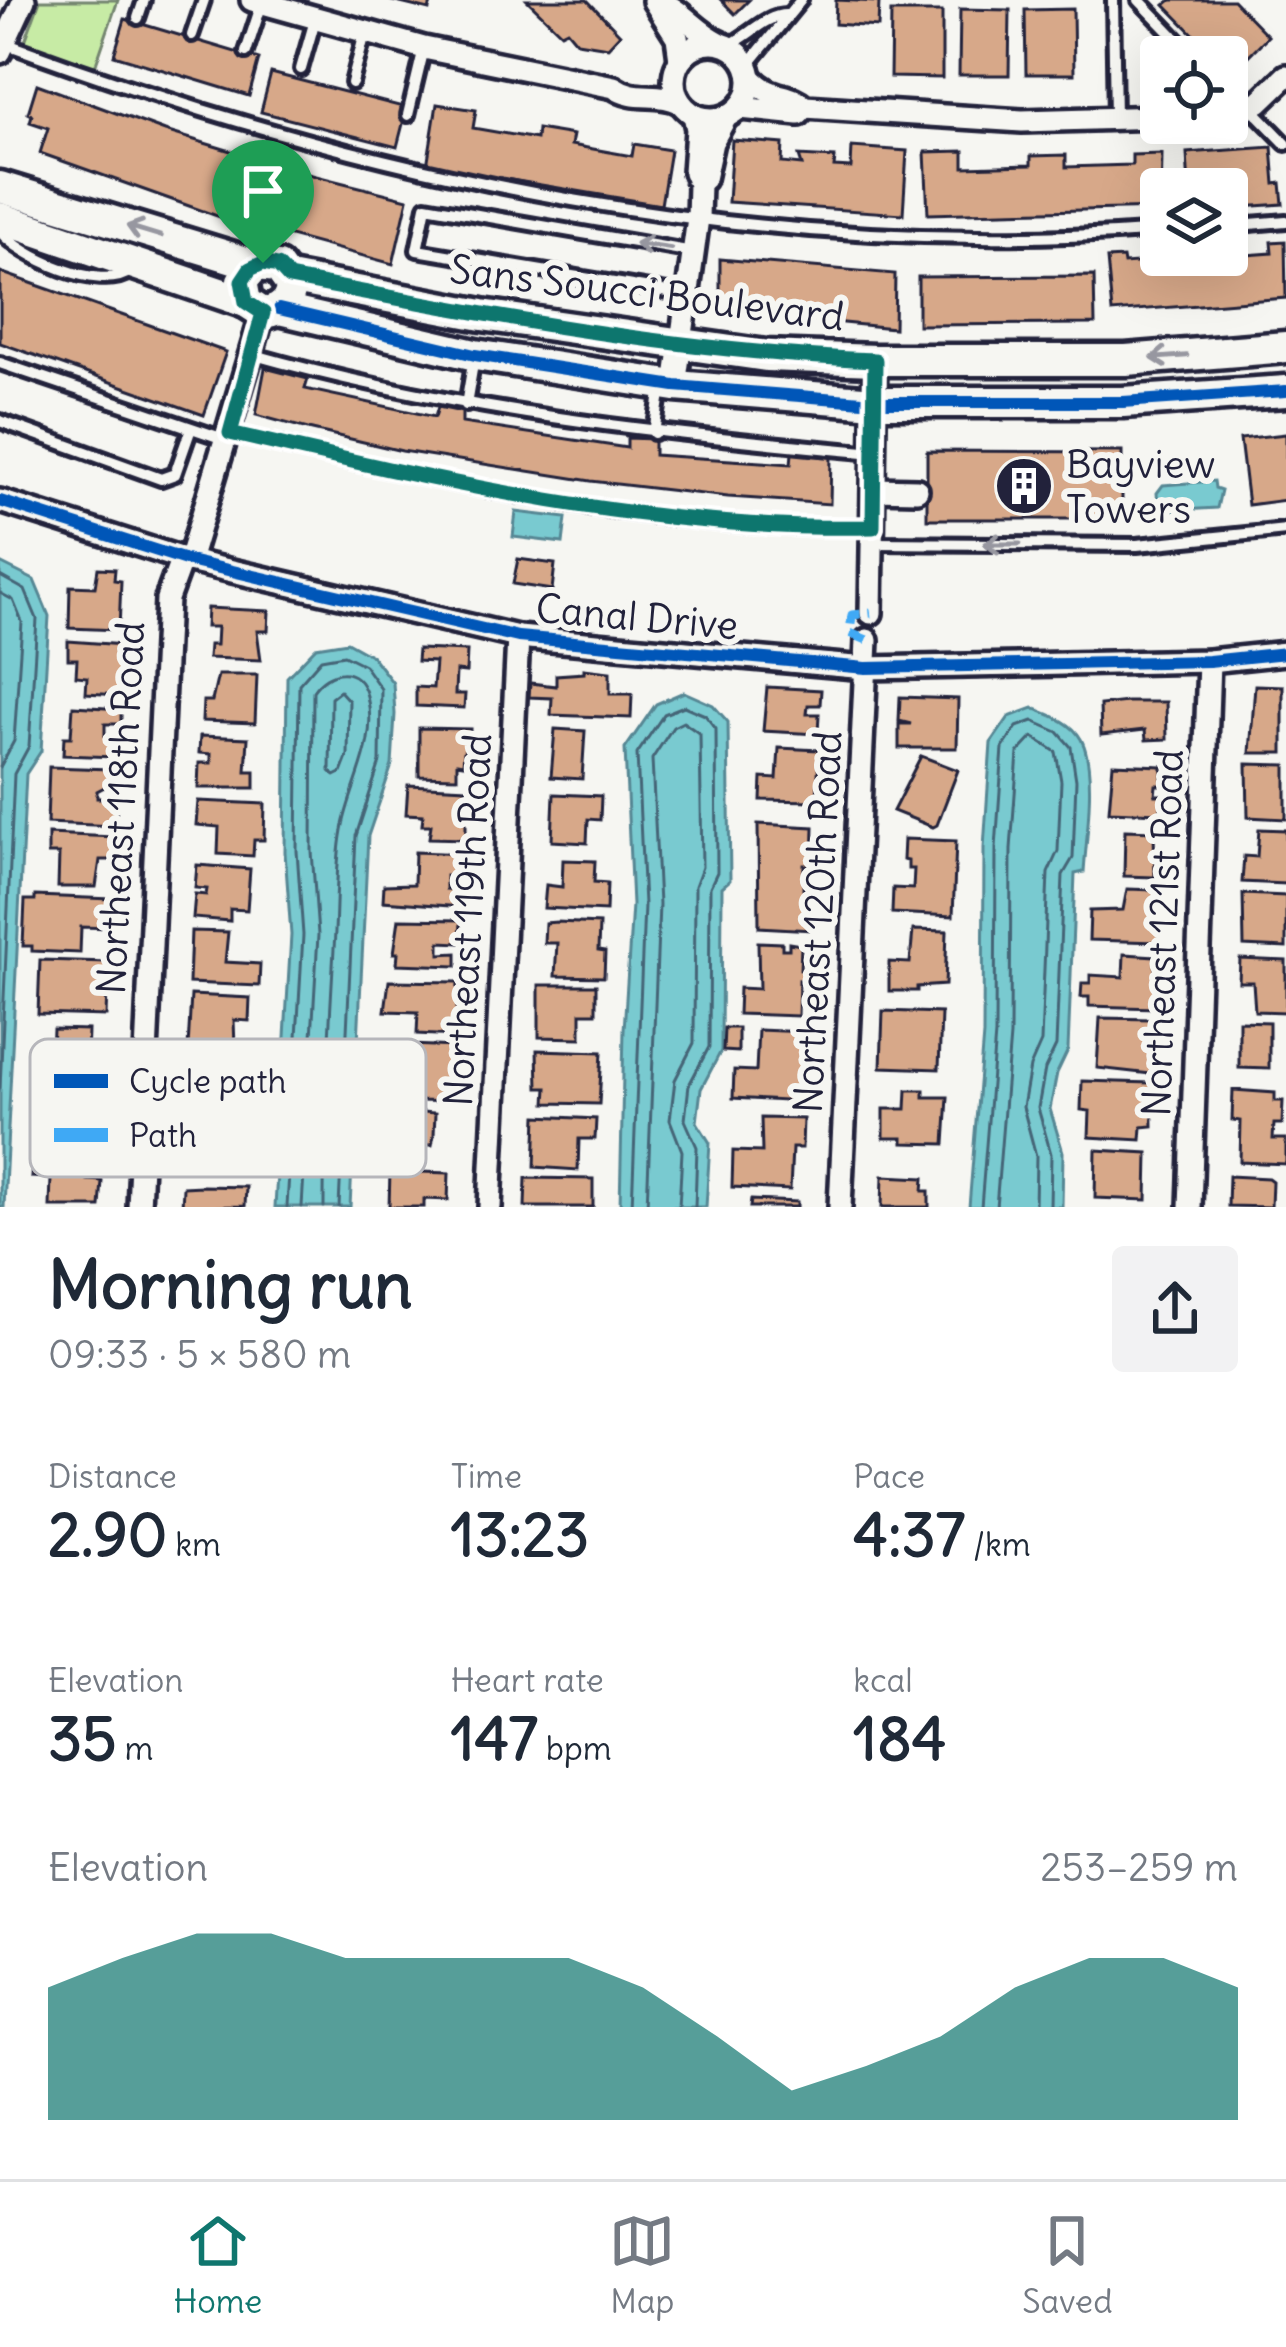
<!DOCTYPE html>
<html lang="en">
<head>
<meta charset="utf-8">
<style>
	:root { --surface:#fff; --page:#f2f2f3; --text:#1f2937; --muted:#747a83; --line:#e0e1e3; --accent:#0f766e }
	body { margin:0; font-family:Delius,sans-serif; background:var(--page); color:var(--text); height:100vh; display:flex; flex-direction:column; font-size:45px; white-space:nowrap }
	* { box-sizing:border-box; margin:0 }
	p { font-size:39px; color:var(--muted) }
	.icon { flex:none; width:66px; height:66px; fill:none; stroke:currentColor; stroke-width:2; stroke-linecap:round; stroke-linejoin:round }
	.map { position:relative; height:1207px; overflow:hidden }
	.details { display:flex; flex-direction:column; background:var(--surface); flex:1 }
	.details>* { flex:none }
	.controls { position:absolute; left:1140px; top:36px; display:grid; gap:24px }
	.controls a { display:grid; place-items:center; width:108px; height:108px; border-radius:12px; background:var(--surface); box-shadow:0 12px 48px #0002; font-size:60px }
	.pin { position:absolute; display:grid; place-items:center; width:102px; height:102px; color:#fff; margin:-123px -51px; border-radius:50% 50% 50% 0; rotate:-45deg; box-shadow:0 0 12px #0007 }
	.pin .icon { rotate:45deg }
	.round { display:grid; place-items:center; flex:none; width:126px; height:126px; border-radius:12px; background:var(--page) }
	.summary { display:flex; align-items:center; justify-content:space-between; height:204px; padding:0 48px }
	h1 { font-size:66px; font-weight:700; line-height:90px }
	.metrics { display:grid; grid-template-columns:repeat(3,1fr); gap:18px; height:204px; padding:12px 48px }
	.metrics div { display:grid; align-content:center }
	.metrics b { font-size:60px; font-weight:700 }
	.metrics small { font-size:33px; font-weight:400 }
	.metrics p { font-size:33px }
	.chart { height:336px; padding:24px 48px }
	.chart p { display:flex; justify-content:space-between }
	.chart svg { width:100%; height:216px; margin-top:12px; fill:var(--accent); opacity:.7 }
	.tab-bar { display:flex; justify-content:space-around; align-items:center; height:168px; border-top:3px solid var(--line); background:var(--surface); font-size:33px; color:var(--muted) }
	.tab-bar a { display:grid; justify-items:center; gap:6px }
	.tab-bar .selected { color:var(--accent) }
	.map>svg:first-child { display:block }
	.green { fill:#c7eba5; stroke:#748670; stroke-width:3 }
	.water { fill:#79cad0; stroke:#568794; stroke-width:3 }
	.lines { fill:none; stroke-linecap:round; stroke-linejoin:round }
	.shore { stroke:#456577; stroke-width:3 }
	.building { fill:#d7a889; stroke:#22223b; stroke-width:3 }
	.lane-casing { stroke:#22223b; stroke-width:20 }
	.street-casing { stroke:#22223b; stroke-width:30 }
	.secondary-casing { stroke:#22223b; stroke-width:39 }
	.lane { stroke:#f6f6f2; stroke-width:10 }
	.street { stroke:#f6f6f2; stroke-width:21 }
	.secondary { stroke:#f6f6f2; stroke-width:30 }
	.quiet { stroke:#3fa9f5; stroke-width:9; stroke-dasharray:18 9; stroke-linecap:butt }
	.cycleway-casing { stroke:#f6f6f2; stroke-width:20 }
	.cycleway { stroke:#0057b8; stroke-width:12 }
	.oneway { stroke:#9797a0 }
	.route-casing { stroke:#fff; stroke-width:24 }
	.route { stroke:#0f766e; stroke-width:15 }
	.labels { text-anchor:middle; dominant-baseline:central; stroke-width:12; stroke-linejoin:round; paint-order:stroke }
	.street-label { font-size:39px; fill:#22223b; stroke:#f6f6f2 }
	.poi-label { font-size:39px; fill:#22223b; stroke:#f6f6f2; text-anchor:start }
	.key { fill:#f6f6f2; stroke:#b6b6bb; stroke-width:3 }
	.key-label { font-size:33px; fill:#22223b }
</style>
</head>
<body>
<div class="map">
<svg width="1286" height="1207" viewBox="0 0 1286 1207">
	<rect width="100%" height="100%" fill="#f6f6f2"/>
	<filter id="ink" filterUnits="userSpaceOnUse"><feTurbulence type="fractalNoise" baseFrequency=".00833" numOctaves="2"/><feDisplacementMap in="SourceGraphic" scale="24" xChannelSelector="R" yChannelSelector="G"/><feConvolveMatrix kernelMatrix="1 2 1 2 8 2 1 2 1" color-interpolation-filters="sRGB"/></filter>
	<g filter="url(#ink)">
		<polygon class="green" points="40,0 118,0 94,70 24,44"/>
		<g class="water">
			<polygon points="1214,481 1215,488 1221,490 1217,508 1164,511 1158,505 1157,493 1163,485"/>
			<polygon points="516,512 566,518 563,543 513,537"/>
			<polygon points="0,563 34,580 49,616 41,751 26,774 4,1207 0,1207"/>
			<polygon points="347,642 372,656 393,683 395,714 392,765 368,836 350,1207 275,1207 291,935 285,852 287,677 316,647"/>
			<polygon points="684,692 713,705 728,722 730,880 722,887 721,1051 701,1089 697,1122 710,1143 706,1207 620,1207 624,1030 632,905 625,749 656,704"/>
			<path d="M 1033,708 C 1050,715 1071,721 1081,739 C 1097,768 1086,838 1084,872 L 1075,874 L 1068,1050 L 1057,1073 L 1050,1109 L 1063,1152 L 1062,1207 L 969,1207 L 983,1035 L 984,848 L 991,743 L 1009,717 Z"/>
		</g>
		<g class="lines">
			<g class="shore">
				<polyline points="0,576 25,590 37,619 29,746 14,774 0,1088"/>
				<polyline points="0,593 13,600 22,622 14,741 0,767"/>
				<polygon points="340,691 349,701 348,755 341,773 335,776 330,771 331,698"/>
				<polyline points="287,1207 303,935 297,851 299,684 321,659 344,655 364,665 381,689 380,762 356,836 339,1207"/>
				<path d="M 302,1207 L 318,935 L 312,851 L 313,691 C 328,669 358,663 367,696 C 379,743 350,785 342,830 C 335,868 337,910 334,949 C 329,1035 324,1121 324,1207"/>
				<polyline points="632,1207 644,905 637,754 664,714 684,706 705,715 716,729 717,872 710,887 709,1047 689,1085 685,1120 697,1147 695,1207"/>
				<polyline points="647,1207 659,905 652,759 673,727 683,722 700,734 702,867 695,886 694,1043 675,1080 670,1120 682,1151 679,1207"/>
				<polyline points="981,1207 995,1035 996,848 1003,748 1017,727 1033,721 1058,732 1071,747 1076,780 1073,858 1063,875 1056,1046 1045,1069 1038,1108 1051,1154 1050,1207"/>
				<polyline points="996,1207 1010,1036 1011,849 1018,753 1033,737 1056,752 1061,781 1058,851 1048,873 1041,1042 1030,1067 1023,1107 1036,1156 1035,1207"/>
			</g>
		</g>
		<g class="building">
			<polygon points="388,0 432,0 429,10"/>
			<polygon points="527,0 587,0 620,34 608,47 577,42 567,30 561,33"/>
			<polygon points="721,0 749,0 735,14"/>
			<polygon points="836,0 879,2 878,27 835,24"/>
			<polygon points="1171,0 1233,0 1268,36 1231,73 1227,57 1216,57 1165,5"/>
			<polygon points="960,9 1010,10 1009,75 959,75"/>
			<polygon points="1073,9 1074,74 1026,74 1025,10"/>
			<polygon points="891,12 942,12 942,78 890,77"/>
			<polygon points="125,19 259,59 249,96 114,55"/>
			<polygon points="271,73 407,108 397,147 261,112"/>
			<polygon points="37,84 165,131 300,172 408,199 393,264 220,217 40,153 48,128 30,122 32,115 28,113"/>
			<polygon points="437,104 476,110 473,128 536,139 537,129 573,135 571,145 632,156 634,144 670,150 661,205 427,166"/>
			<polygon points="732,140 783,144 782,163 802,165 799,156 835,158 834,167 851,168 852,147 907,151 903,214 728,202"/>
			<polygon points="1272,147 1275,184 1281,183 1283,204 1227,208 1227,189 1189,189 1187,153"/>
			<polygon points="964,151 964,167 1031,165 1031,156 1066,155 1066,167 1132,165 1132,155 1162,154 1161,208 928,214 925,152"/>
			<polygon points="1285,241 1286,298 1112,312 1107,259 1123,258 1124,264 1272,253 1271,242"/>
			<polygon points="720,259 895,274 894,328 720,311"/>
			<polygon points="0,272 226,352 204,415 0,343"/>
			<polygon points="1094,276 1095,324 918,325 918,277"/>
			<polygon points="265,368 308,379 305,389 435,417 438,407 462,412 462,423 627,448 627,438 654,439 654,455 791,464 792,453 831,456 830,504 728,497 591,481 402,451 308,429 256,415"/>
			<polygon points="1286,434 1286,500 1248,505 1240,439"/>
			<polygon points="927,451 1122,452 1122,519 927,519"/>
			<polygon points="518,559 555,564 552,590 513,584"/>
			<polygon points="98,568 115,569 114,580 121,581 119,630 69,628 70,586 95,587"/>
			<polygon points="207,608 269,611 268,631 257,631 261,660 208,658 209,645 216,645 217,627 206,627"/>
			<polygon points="68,641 123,645 120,695 86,693 87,677 76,676 77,659 68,659"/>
			<polygon points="418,649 467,651 466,672 456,671 455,694 465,694 464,708 416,706 416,687 433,688 435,662 417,661"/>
			<polygon points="584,669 610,672 610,694 632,694 631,718 551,715 552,698 529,697 530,683 556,686 556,675 584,673"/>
			<polygon points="218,675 257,675 255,723 202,721 203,701 212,701"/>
			<polygon points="1255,685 1283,686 1283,753 1250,753"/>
			<polygon points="767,687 821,690 820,705 808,705 807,714 819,714 818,734 763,731"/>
			<polygon points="900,697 958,699 957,748 899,748 899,724 911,724 899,721"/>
			<polygon points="1127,702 1166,702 1167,739 1146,740 1145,730 1101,735 1100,705"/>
			<polygon points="73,706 121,709 121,724 105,724 105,736 116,736 115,757 63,755 64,737 71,737"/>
			<polygon points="419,728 470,729 469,751 464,751 463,764 457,763 457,777 419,776"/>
			<polygon points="555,729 585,731 582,779 551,777"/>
			<polygon points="200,736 248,738 246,771 255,771 255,788 198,788 199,763 211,763 211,754 199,753"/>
			<polygon points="779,748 819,750 817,801 761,800 762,778 777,779"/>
			<polygon points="921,756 958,770 937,825 933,827 893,811"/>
			<polygon points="1113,764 1162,766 1162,785 1156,785 1155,795 1161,795 1161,813 1109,811"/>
			<polygon points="1247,764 1286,765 1286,819 1248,817"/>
			<polygon points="49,767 110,769 112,783 97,791 97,798 117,798 116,826 47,823"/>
			<polygon points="408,785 466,788 466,839 429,838 431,825 422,825 423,815 406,814"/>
			<polygon points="554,794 601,796 600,820 588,819 587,843 552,841"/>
			<polygon points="198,801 265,804 264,840 254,840 253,856 218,854 219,827 196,825"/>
			<polygon points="758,824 814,827 813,865 804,865 803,889 813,889 812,930 759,927"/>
			<polygon points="1259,829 1286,830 1286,884 1242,882 1244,856 1257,857"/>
			<polygon points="1125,830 1154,831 1155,877 1124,876"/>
			<polygon points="48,834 113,837 114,860 100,860 96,887 58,887 59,854 48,854"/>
			<polygon points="904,839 956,841 953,916 892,913 893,888 913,889 914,869 908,869 908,861 903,860"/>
			<polygon points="415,852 464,854 463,876 446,876 446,889 462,890 462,907 383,901 384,885 414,884"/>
			<polygon points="563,860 595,861 594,882 607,883 606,911 544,908 546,885 562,887"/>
			<polygon points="197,865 250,869 247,910 230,909 230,921 193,918 195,894 206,895 207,889 195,888"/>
			<polygon points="1127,889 1155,890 1154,914 1160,914 1159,942 1089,940 1090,911 1123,910"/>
			<polygon points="1243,894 1286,896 1286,948 1244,946"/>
			<polygon points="35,896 112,899 111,928 81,927 80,953 32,951 32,946 23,946 25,900 35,900"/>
			<polygon points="399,919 461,920 460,943 440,942 440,954 457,953 457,966 397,964 398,953 394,953"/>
			<polygon points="557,922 599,924 598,951 605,952 604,977 555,976 557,943 544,943 545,923"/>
			<polygon points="913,930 947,931 945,985 917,987 917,991 889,991 889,962 910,963"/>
			<polygon points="191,931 228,932 225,962 260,964 259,986 189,983"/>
			<polygon points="758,942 782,943 782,949 789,949 789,943 801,945 800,970 809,971 808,981 799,980 798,1016 738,1014 739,988 759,989"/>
			<polygon points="1124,954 1155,956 1156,1008 1089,1006 1089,997 1081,997 1082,983 1090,983 1090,975 1123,977"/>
			<polygon points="1240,959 1286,961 1286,1012 1255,1011 1253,982 1239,982"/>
			<polygon points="40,960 108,962 106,1016 38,1014"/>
			<polygon points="389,981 458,982 456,1036 417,1034 418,1012 385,1011"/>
			<polygon points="539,985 596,985 596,1013 581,1013 581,1038 539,1037"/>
			<polygon points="191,995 250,998 249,1021 234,1020 235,1047 188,1048"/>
			<polygon points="883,1011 941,1013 939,1069 881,1067"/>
			<polygon points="1100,1018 1152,1019 1151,1032 1156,1033 1155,1047 1148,1046 1152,1049 1151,1074 1097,1068"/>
			<polygon points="1239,1021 1269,1022 1269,1069 1239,1068"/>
			<polygon points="724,1028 738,1028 738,1052 723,1051"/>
			<polygon points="53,1029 88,1030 87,1058 104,1059 103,1083 36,1081 37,1051 52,1051"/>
			<polygon points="758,1030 806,1032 803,1102 733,1098 734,1070 756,1071"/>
			<polygon points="388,1044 455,1047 454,1069 450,1069 452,1102 386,1100"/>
			<polygon points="537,1050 602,1052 599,1104 546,1103 547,1088 538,1088"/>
			<polygon points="1082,1081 1152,1083 1153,1126 1142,1127 1141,1140 1089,1137 1090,1111 1081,1110"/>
			<polygon points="907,1090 924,1090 924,1097 948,1097 945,1144 903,1143 903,1138 884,1138 884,1109 906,1109"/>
			<polygon points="1233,1090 1275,1093 1275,1101 1283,1101 1282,1124 1274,1124 1273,1139 1286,1139 1286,1164 1240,1162 1241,1121 1232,1120"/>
			<polygon points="387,1109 435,1113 434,1135 432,1145 424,1145 424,1162 387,1161"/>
			<polygon points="537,1116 596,1119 595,1139 579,1139 578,1170 535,1167"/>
			<polygon points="761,1118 803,1119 802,1148 792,1148 790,1190 732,1187 733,1151 762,1152"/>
			<polygon points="1096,1150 1148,1153 1147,1200 1095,1198"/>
			<polygon points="33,1153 89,1157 88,1180 102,1181 100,1207 50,1207 51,1178 31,1177"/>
			<polygon points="390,1171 449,1173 448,1200 424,1199 424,1207 389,1207"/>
			<polygon points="883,1176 924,1178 923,1191 929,1191 929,1207 882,1207"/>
			<polygon points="1229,1176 1268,1178 1272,1181 1271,1207 1228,1206"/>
			<polygon points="526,1178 593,1179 593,1207 525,1207"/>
			<polygon points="202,1186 246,1187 245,1206 182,1207 183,1187"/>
			<polygon points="751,1200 797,1202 797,1207 750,1207"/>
		</g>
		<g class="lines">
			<g class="lane-casing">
				<g id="lane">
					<polyline points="1113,0 1115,117"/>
					<polyline points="1139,0 1194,57"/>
					<polyline points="138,18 144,0"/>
					<polyline points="192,35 204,0"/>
					<path d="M 4,43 C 378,181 760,261 1161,231"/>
					<path d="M 727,46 C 747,38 765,15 786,15"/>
					<polyline points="246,52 262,3"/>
					<polyline points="747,66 801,0"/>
					<polyline points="301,69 315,20"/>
					<polyline points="352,83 365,33"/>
					<polyline points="1250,107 1286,144"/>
					<polyline points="408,115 424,48"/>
					<polyline points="1227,226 1286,221"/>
					<path d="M 0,231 C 21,257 101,293 130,271"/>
					<polyline points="686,295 417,250 426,206 693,252"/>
					<path d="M 251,354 C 455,412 664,434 875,453"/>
					<polyline points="0,363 224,439"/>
					<polyline points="466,405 474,358"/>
					<polyline points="0,421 161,479 175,474 190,431"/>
					<path d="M 229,433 C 439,482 655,533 871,527"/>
					<polyline points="654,433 661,387"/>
					<polyline points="873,543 1137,545 1286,530"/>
				</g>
			</g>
			<g class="street-casing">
				<g id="street">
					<path d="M 252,0 L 424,48 L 614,87 C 634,102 658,91 679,102"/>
					<path d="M 655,0 C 680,7 695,32 720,43"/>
					<polyline points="654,1 677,37 680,59"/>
					<circle cx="712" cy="81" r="38"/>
					<polyline points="0,52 24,0"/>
					<path d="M 750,77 C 772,101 787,91 805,107 L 1022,121 L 1161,117"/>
					<polyline points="740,108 799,114 805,107"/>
					<polyline points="1227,111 1259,102 1286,76"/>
					<polyline points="704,179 712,142 726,117"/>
					<polyline points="675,386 698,218 699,184 694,172 697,129 694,115"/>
					<polyline points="874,489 917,490"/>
					<polyline points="0,501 189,561 518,637 866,668 1209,661 1286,653"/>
					<polyline points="189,561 263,313"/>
					<polyline points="871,613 875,360"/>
					<polyline points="139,1207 167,599 182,558"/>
					<polyline points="490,1207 518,637"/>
					<polyline points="840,1207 867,640"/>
					<polyline points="1190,1207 1209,661"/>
				</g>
			</g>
			<g class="secondary-casing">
				<g id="secondary">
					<path d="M 0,187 L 256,265 L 278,267 L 291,285 C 290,303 280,311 263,313 L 246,302 L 242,281 L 256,265"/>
					<polyline points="0,218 246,302"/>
					<polyline points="289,278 482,315 766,356 875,360 1126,360 1286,347"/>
					<polyline points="279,309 475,355 675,386 875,402 1123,402 1286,391"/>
				</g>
			</g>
			<use href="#lane" class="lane"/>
			<use href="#street" class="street"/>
			<use href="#secondary" class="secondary"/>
			<polyline class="quiet" points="867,640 850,633 852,615 871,613"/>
			<g class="cycleway-casing">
				<g id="cycleway">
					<polyline points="279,309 475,355 675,386 875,402 1123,402 1286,391"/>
					<polyline points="0,501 189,561 518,637 866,668 1209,661 1286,653"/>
				</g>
			</g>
			<use href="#cycleway" class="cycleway"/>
		</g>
		<defs><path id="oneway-shaft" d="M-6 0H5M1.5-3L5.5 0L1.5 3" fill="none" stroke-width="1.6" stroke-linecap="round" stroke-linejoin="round" transform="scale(3)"/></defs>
		<g class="oneway">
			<use href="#oneway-shaft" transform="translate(144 231) rotate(-163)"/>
			<use href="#oneway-shaft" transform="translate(653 246) rotate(-172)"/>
			<use href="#oneway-shaft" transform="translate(1169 357) rotate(176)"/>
			<use href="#oneway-shaft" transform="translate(1002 544) rotate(-180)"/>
		</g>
	</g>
	<g class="lines" filter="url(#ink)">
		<g class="route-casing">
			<path id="route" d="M 263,263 L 278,266 L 289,278 C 483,315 677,352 875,360 L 873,527 C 656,532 440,482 230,433 L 263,313 L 246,302 L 242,281 L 250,269 Z"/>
		</g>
		<use href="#route" class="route"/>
	</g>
	<defs>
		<g id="building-disc" transform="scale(3)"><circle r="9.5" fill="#22223b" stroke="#f6f6f2"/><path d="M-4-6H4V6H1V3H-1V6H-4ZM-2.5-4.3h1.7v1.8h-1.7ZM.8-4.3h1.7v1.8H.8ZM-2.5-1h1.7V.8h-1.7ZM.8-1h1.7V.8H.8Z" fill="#fff"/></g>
	</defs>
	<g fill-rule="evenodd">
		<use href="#building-disc" x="1024" y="486"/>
	</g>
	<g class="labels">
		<g class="street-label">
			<text transform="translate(647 293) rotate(7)">Sans Soucci Boulevard</text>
			<text transform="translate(637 617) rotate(5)">Canal Drive</text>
			<text transform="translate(121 808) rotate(-87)">Northeast 118th Road</text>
			<text transform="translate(468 920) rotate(-87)">Northeast 119th Road</text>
			<text transform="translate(818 922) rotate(-87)">Northeast 120th Road</text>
			<text transform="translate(1163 933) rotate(-88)">Northeast 121st Road</text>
		</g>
		<g class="poi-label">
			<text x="1066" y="464">Bayview<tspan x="1066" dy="45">Towers</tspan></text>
		</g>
	</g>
	<rect x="30" y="1039" width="396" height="138" rx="18" class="key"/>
	<rect x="54" y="1074" width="54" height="14" fill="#0057b8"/>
	<rect x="54" y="1128" width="54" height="14" fill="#3fa9f5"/>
	<g class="key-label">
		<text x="129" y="1093">Cycle path</text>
		<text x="129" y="1147">Path</text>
	</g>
</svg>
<div class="controls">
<a><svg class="icon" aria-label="locate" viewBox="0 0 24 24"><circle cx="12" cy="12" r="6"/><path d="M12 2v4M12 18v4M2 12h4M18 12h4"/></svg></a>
<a><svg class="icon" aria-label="layers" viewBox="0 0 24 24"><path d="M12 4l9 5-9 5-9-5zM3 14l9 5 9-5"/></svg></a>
</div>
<div class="pin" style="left:263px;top:263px;background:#1e9e55"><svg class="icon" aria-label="arrive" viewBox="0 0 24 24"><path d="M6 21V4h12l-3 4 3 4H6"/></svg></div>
</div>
<section class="details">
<div class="summary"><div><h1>Morning run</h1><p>09:33 · 5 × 580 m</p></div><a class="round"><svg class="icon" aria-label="share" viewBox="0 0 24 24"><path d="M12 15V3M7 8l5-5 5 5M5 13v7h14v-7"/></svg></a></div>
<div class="metrics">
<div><p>Distance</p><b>2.90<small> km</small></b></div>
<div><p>Time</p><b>13:23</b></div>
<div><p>Pace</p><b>4:37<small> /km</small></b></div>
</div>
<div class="metrics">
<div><p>Elevation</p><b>35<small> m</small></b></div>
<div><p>Heart rate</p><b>147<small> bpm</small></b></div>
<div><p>kcal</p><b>184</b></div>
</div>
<div class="chart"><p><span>Elevation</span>253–259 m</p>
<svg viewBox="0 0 160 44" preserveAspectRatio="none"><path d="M0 44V17L10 11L20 6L30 6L40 11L50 11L60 11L70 11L80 17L90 27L100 38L110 33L120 27L130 17L140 11L150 11L160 17V44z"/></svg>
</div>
</section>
<nav class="tab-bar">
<a class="selected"><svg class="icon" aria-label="home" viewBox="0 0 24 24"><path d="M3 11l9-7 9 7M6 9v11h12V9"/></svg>Home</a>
<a><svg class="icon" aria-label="map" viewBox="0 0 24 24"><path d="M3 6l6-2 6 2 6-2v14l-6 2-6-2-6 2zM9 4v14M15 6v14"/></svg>Map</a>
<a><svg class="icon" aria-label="saved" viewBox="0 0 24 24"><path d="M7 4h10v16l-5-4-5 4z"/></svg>Saved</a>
</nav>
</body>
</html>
